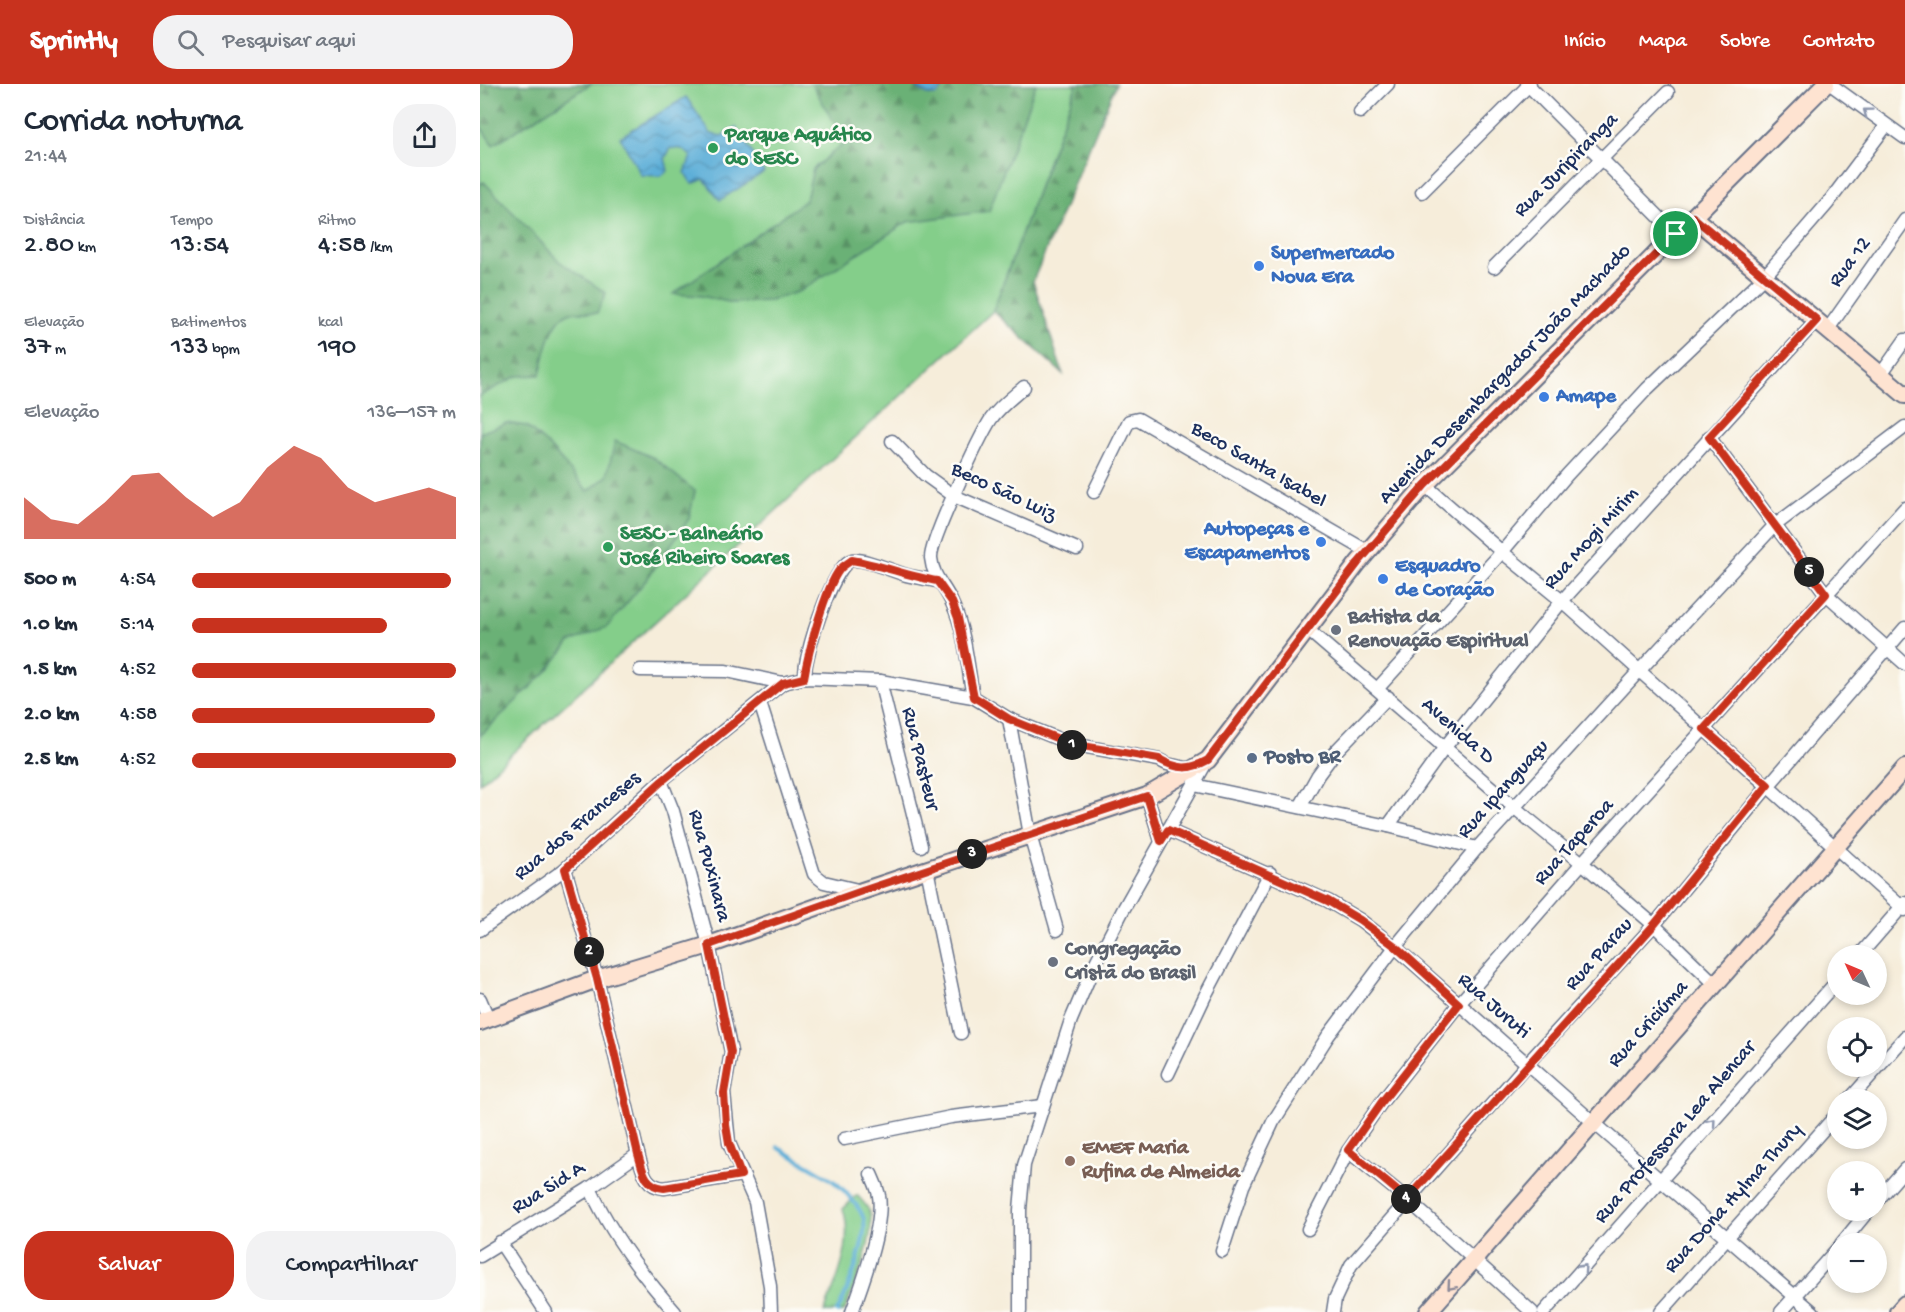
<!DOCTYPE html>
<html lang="pt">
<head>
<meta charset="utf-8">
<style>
	:root { --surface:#fff; --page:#f2f2f3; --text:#1f2937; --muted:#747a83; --accent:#c8321e }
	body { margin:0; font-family:"Gochi Hand",sans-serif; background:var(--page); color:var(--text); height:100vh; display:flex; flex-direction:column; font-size:22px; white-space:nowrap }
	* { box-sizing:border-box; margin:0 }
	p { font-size:20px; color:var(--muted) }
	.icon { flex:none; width:33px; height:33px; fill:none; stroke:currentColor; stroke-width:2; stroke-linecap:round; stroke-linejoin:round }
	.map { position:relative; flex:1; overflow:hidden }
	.details { display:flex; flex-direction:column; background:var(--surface); width:480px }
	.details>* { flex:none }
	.needle { width:39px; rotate:314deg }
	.fabs { position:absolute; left:1347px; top:861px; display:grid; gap:12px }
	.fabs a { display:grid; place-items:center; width:60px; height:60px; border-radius:50%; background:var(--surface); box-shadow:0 3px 9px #0003; font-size:30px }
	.pin { position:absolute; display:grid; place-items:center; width:51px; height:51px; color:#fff; margin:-26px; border:3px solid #fff; border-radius:50%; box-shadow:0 2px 6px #0007 }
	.km { position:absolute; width:30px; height:30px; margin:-15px; border-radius:50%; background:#222; color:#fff; font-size:16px; line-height:30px; text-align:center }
	.round { display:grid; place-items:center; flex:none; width:63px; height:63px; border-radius:24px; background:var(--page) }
	.overview { display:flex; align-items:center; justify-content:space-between; height:102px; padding:0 24px }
	h1 { font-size:33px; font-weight:600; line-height:45px }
	.figures { display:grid; grid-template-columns:repeat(3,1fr); gap:9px; height:102px; padding:6px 24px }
	.figures div { display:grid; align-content:center }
	.figures b { font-size:26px; font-weight:600 }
	.figures small { font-size:16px; font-weight:400 }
	.figures p { font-size:16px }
	.chart { height:168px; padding:12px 24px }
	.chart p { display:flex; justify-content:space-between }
	.chart svg { width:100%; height:108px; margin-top:6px; fill:var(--accent); opacity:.7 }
	.cta { display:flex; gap:12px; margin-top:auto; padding:12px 24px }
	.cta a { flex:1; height:69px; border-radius:24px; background:var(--accent); color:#fff; font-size:24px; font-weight:600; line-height:69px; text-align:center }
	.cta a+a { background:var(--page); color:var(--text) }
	ul { padding:0 24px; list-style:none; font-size:20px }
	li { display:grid; grid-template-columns:96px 72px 1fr; align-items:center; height:45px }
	li i { height:15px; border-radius:8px; background:var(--accent) }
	header { display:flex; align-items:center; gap:36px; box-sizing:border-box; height:84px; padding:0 30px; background:var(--accent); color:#fff }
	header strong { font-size:28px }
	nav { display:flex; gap:33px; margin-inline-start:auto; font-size:21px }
	.search { width:420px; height:54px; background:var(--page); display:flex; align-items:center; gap:15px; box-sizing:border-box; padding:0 21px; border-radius:24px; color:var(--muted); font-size:22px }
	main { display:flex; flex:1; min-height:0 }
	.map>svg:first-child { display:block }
	.green { fill:#84ce8a; stroke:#507e74; stroke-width:1.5 }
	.forest { fill:url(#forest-firs); stroke:#43706a; stroke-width:1.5 }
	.water { fill:url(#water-waves); stroke:#3c6f9b; stroke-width:1.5 }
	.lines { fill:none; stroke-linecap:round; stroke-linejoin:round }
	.stream { stroke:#5dafd8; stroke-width:4 }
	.street-casing { stroke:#687289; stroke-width:15 }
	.secondary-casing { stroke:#687289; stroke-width:20 }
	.street { stroke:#fff; stroke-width:12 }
	.secondary { stroke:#fee3d1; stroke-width:16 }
	.oneway { stroke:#8d97ae }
	.oneway2 { stroke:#8c8998 }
	.route-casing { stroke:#fff; stroke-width:12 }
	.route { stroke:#c8321e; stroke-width:8 }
	.leisure-dot { fill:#2e9e5b; stroke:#fdfcf7; stroke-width:2 }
	.shop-dot { fill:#3f7fe0; stroke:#fdfcf7; stroke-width:2 }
	.worship-dot { fill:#6b7280; stroke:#fdfcf7; stroke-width:2 }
	.service-dot { fill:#5c6f8a; stroke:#fdfcf7; stroke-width:2 }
	.education-dot { fill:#8d6e63; stroke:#fdfcf7; stroke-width:2 }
	.labels { text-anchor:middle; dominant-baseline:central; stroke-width:5; stroke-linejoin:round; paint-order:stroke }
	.leisure-label { font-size:21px; font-weight:bold; fill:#27864d; stroke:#fdfcf7; text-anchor:start }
	.street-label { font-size:21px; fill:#1b2f5e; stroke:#fdfcf7 }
	.shop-label { font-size:21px; font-weight:bold; fill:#366cbe; stroke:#fdfcf7; text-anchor:start }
	.worship-label { font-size:21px; font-weight:bold; fill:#5b616d; stroke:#fdfcf7; text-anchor:start }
	.service-label { font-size:21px; font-weight:bold; fill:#4e5e75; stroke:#fdfcf7; text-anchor:start }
	.education-label { font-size:21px; font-weight:bold; fill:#785e54; stroke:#fdfcf7; text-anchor:start }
</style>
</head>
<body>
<header>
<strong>Sprintly</strong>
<div class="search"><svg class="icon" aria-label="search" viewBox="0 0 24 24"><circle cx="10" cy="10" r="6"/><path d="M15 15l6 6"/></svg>Pesquisar aqui</div>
<nav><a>Início</a><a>Mapa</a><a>Sobre</a><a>Contato</a></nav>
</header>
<main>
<section class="details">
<div class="overview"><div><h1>Corrida noturna</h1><p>21:44</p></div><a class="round"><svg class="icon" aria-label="share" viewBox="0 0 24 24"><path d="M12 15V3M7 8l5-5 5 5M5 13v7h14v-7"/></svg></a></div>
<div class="figures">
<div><p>Distância</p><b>2.80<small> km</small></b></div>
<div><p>Tempo</p><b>13:54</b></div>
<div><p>Ritmo</p><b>4:58<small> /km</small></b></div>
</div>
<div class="figures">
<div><p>Elevação</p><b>37<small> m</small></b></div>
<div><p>Batimentos</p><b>133<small> bpm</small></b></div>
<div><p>kcal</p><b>190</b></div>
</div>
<div class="chart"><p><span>Elevação</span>136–157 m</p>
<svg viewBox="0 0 160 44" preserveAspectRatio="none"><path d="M0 44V27L10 36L20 38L30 29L40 18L50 17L60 27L70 35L80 29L90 15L100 6L110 11L120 23L130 29L140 26L150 23L160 27V44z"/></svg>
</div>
<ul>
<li><b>500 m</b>4:54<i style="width:98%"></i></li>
<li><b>1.0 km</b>5:14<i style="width:74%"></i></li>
<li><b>1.5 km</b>4:52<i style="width:100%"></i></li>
<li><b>2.0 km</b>4:58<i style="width:92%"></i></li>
<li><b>2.5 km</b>4:52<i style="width:100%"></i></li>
</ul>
<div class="cta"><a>Salvar</a><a>Compartilhar</a></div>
</section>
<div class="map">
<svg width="1425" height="1228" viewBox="0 0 1425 1228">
	<defs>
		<pattern id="forest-firs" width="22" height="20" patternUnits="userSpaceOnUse" patternTransform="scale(1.5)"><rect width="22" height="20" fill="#6bb176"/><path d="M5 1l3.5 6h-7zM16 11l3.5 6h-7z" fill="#579064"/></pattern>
		<pattern id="water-waves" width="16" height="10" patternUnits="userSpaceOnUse" patternTransform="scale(1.5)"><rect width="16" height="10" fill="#5dafd8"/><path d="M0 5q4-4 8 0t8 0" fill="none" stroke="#4c8fb2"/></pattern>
	</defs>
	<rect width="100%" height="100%" fill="#fdfcf7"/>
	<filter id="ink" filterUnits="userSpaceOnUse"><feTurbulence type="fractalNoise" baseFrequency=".0167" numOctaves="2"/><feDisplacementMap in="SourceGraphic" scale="12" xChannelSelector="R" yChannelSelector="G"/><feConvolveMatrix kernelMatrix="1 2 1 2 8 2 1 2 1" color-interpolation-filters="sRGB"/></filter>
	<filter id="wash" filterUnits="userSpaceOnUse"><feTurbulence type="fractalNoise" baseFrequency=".008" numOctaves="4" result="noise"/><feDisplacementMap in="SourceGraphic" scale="24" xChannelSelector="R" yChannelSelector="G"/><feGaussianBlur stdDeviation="1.35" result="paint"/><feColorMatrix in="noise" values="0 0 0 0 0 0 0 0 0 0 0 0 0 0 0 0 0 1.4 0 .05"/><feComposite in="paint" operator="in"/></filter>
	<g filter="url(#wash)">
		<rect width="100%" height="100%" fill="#f6edda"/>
		<g class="green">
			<polygon points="0,0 597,0 513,227 0,699"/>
			<path d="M 377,1111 C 381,1116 387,1121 389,1127 C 398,1150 373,1205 364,1228 L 344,1228 C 357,1197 374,1158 363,1125 Z"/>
		</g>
		<g class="forest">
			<polygon points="0,0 111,0 13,61 0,42"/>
			<polygon points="332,0 556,0 509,127 427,138 320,207 289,217 253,219 221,212 193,210 326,116 333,85 365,58"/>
			<polygon points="597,0 636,0 553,197 583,290 513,227"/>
			<path d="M 4,98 L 79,177 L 126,209 L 117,229 C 109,229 96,226 89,229 C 70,236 64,274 60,291 L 37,292 L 0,312 L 0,100 Z"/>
			<polygon points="26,339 46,342 68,361 108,407 127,392 135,357 174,374 215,407 209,435 167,495 127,543 90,558 67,587 0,652 0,349"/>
		</g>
		<g class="water">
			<polygon points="436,0 467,0 457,11 447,11 436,3"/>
			<polygon points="206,13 231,50 242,52 256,43 284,88 240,116 224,95 212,100 205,89 211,72 202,65 191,64 185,74 188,87 181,92 161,91 140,53"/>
		</g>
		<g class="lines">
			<path class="stream" d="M 298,1063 C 315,1075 336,1084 353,1097 C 362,1103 382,1125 384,1136 C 387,1158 367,1208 357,1228"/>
		</g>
	</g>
	<g filter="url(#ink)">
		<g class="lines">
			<g class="street-casing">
				<g id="street">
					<polyline points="1047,0 1196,150"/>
					<polyline points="1350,0 1425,54"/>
					<polyline points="880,28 908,0"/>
					<polyline points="942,108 1050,0"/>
					<polyline points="1014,183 1188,8"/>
					<polyline points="1348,245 1425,136"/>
					<polyline points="1401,290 1425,256"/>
					<polyline points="1229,353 1346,510 1425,580"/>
					<polyline points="412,357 445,391 474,412 597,465"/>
					<polyline points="945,401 1022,468 1082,517 1425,826"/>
					<polyline points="614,408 649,337 658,335 887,467"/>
					<polyline points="828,546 1035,724 1102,779 1174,841 1235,900"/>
					<polyline points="160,586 246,587 303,599 325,594 400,597 493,613 529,635 591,660 679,676 687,680 711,685"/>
					<path d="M 325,594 C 325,586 326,578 328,571 C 332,553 354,480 372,476 C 385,474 416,489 430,492 C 439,494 448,495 457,497"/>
					<polyline points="400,597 441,762"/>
					<polyline points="898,604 1022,468 1087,391 1167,305 1284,193 1348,119 1406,42"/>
					<path d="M 493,613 C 488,584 485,545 472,519 C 465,502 453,494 451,474 C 450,457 500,352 511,335 C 520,322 533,313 544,303"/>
					<polyline points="280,619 334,790 344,798 382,807"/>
					<polyline points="529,635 550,751 577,846"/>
					<polyline points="181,697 193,727 229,861 251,968 244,1009 249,1059 275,1118 290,1202 291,1228"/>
					<polyline points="714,701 908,742 997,764"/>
					<polyline points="667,712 681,757"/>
					<polyline points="820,723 838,691 855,668 908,613"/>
					<polyline points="908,742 965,663 1082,517 1337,236"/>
					<polyline points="688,746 848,817 880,836 915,863 1113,1038 1333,1228"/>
					<path d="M 85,785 L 117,895 L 158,1070 C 163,1086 164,1102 184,1104 L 261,1091"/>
					<polyline points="447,785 481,949"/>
					<polyline points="0,846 85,785 181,697 303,599"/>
					<polyline points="1379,872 1425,819"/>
					<polyline points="0,915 8,934"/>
					<polyline points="688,990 725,912 790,789"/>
					<polyline points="1369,1016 1425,953"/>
					<polyline points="364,1055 471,1033 562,1022"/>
					<polyline points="868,1067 927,1115 1052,1228"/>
					<path d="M 110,1104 C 131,1150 161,1190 195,1228"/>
					<polyline points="1396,1118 1425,1085"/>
					<polyline points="828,1145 868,1067 901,1019 979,920 1102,779 1425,424"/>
					<polyline points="20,1158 66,1228"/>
					<polyline points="1361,1160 1389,1126"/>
					<polyline points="742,1167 763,1102 793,1038 848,952 915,863 997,764 1159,587 1294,442 1425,343"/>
					<polyline points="0,1172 110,1104 158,1070"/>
					<path d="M 372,1228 C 382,1201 404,1141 399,1112 C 398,1105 394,1097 391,1090"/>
					<polyline points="540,1228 540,1126 544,1081 591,936 614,882 643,826 727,677"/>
					<polyline points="853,1228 855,1215 871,1181 1047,980 1174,841 1289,701 1425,544"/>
					<polyline points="1064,1228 1358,896"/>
					<polyline points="1181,1228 1358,1029"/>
					<polyline points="1301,1228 1358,1164"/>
				</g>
			</g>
			<g class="secondary-casing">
				<g id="secondary">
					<polyline points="1213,133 1425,311"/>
					<polyline points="0,938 117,895 229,861 382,807 667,712 728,676 878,479 945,401 1346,0"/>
					<polyline points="948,1228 1425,684"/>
					<polyline points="1418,1228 1425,1220"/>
				</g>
			</g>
			<use href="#street" class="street"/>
			<use href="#secondary" class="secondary"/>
		</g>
		<defs><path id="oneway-chevron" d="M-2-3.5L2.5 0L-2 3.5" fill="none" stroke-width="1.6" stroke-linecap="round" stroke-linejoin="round" transform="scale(1.5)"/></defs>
		<g class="oneway">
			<use href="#oneway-chevron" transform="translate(1387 28) rotate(-143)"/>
			<use href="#oneway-chevron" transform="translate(1232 1038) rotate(-49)"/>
			<use href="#oneway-chevron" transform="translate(1103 1184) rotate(-48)"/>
		</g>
		<use class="oneway2" href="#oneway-chevron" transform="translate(971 1202) rotate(131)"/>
	</g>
	<g class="lines" filter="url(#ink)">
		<g class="route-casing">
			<path id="route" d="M 1213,133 L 1337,236 L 1229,353 L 1346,510 L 1224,645 L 1288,701 L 1174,841 L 927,1115 L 868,1066 L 901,1019 L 979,920 L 915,862 L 880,836 L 848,817 L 688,746 L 681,757 L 667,712 L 382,807 L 229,861 L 251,968 L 244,1009 L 246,1041 L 249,1059 L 261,1091 L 184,1104 C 164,1102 163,1086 158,1070 L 117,895 L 85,785 L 182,697 L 303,599 L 324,594 C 328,569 345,504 360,485 C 364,481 368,479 372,476 C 401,481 428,492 457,497 L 472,518 L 478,534 L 494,613 L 529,635 L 591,660 L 679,675 C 698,686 710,686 728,676 L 878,479 L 945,401 Z"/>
		</g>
		<use href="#route" class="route"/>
	</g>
	<g class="leisure-dot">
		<circle cx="233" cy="64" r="6"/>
		<circle cx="128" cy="463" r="6"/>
	</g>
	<g class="shop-dot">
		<circle cx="779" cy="182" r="6"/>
		<circle cx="1064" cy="313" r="6"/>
		<circle cx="841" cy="458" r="6"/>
		<circle cx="903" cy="495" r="6"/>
	</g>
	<g class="worship-dot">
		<circle cx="856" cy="546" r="6"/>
		<circle cx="573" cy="878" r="6"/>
	</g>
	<circle class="service-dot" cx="772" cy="674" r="6"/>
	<circle class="education-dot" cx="590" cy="1077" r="6"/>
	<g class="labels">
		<g class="leisure-label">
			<text x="245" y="52">Parque Aquático<tspan x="245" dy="24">do SESC</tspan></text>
			<text x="140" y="451">SESC - Balneário<tspan x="140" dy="24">José Ribeiro Soares</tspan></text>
		</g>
		<g class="street-label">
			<text transform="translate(1087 82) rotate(-45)">Rua Juripiranga</text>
			<text transform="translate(1371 179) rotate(-54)">Rua 12</text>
			<text transform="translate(1026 291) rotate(-46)">Avenida Desembargador João Machado</text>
			<text transform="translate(778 382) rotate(30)">Beco Santa Isabel</text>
			<text transform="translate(523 409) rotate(25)">Beco São Luiz</text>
			<text transform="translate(1112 455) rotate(-48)">Rua Mogi Mirim</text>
			<text transform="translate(977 648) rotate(41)">Avenida D</text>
			<text transform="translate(439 675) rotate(76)">Rua Pasteur</text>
			<text transform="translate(1024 706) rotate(-48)">Rua Ipanguaçu</text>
			<text transform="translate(98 743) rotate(-40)">Rua dos Franceses</text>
			<text transform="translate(1095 759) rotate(-48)">Rua Taperoa</text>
			<text transform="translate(228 782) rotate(75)">Rua Puxinara</text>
			<text transform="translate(1120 871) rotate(-48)">Rua Parau</text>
			<text transform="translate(1013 923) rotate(41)">Rua Juruti</text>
			<text transform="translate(1169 941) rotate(-48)">Rua Criciúma</text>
			<text transform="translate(1196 1049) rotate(-49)">Rua Professora Lea Alencar</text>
			<text transform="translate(69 1105) rotate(-32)">Rua Sid A</text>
			<text transform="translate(1254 1115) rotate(-48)">Rua Dona Hylma Thury</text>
		</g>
		<g class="shop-label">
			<text x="791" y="170">Supermercado<tspan x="791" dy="24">Nova Era</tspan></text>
			<text x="1076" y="313">Amape</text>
			<text x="829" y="446" text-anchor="end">Autopeças e<tspan x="829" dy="24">Escapamentos</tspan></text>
			<text x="915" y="483">Esquadro<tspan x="915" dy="24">de Coração</tspan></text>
		</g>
		<g class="worship-label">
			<text x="868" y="534">Batista da<tspan x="868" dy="24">Renovação Espiritual</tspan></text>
			<text x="585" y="866">Congregação<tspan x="585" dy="24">Cristã do Brasil</tspan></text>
		</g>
		<g class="service-label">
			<text x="784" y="674">Posto BR</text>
		</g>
		<g class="education-label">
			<text x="602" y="1065">EMEF Maria<tspan x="602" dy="24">Rufina de Almeida</tspan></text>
		</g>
	</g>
</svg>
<div class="fabs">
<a><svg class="needle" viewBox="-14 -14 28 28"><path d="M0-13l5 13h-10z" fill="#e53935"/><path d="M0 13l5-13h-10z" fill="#747a83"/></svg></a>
<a><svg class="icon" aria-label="locate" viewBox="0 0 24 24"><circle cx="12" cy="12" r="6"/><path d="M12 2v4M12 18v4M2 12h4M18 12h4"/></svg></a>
<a><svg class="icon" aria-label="layers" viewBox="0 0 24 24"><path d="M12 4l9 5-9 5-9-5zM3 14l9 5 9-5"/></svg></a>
<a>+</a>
<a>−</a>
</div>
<div class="pin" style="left:1196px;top:150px;background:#1e9e55"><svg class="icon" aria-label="arrive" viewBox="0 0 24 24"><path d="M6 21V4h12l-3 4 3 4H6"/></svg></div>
<b class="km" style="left:592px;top:661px">1</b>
<b class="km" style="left:109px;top:868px">2</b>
<b class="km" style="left:492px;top:770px">3</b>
<b class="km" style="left:926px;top:1115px">4</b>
<b class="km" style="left:1329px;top:488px">5</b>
</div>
</main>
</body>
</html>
